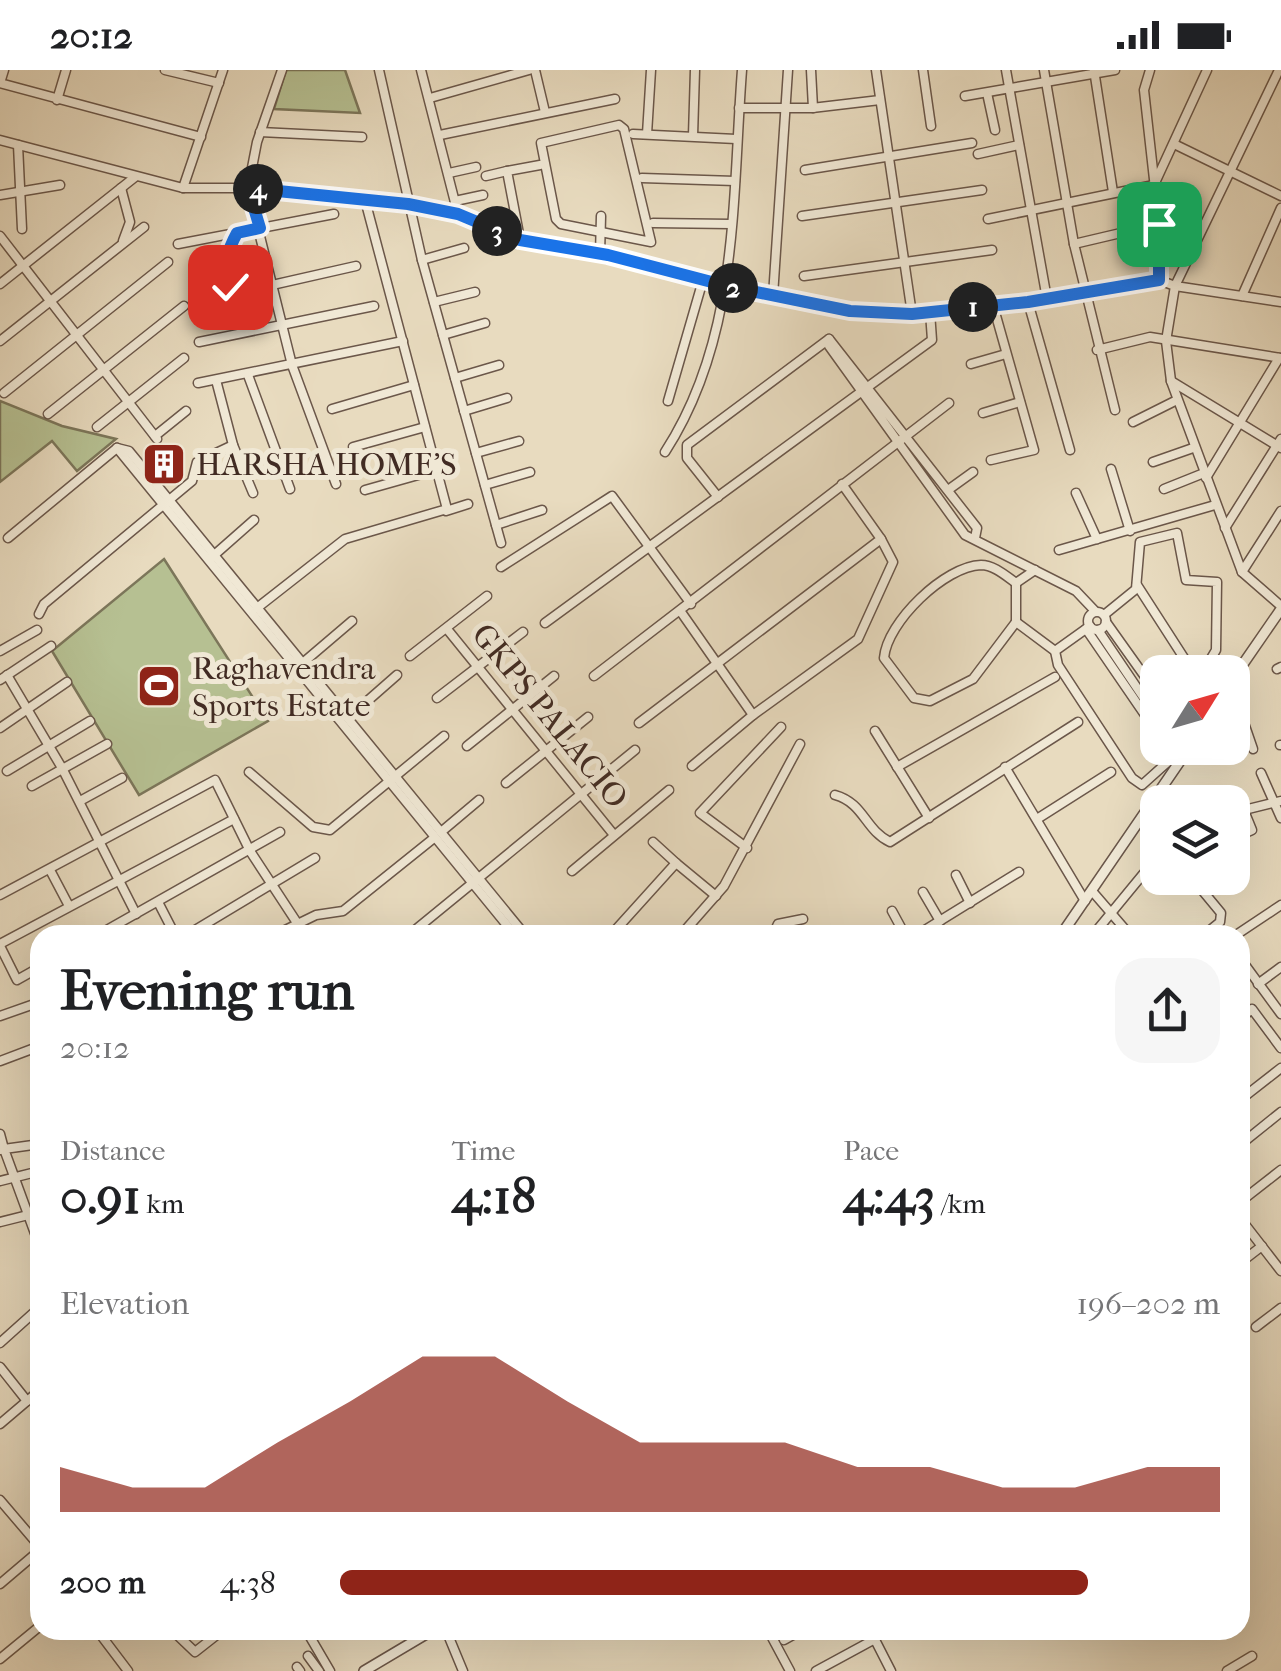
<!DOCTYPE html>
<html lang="en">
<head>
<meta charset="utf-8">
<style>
	:root { --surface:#fff; --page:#f6f6f6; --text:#202124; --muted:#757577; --accent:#8f2418 }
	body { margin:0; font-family:"IM FELL French Canon",serif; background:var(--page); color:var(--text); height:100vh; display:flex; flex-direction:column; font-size:38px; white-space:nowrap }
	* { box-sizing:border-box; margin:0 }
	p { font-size:32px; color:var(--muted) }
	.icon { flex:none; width:55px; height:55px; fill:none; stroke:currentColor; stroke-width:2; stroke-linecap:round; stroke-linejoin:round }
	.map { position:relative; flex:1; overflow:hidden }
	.details { position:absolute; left:30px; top:855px; width:1220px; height:715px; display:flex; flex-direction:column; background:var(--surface); border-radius:30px; box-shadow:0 10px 40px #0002 }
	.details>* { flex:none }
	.needle { width:65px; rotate:53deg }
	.tools { position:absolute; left:1140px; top:585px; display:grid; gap:20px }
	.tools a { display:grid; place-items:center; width:110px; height:110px; border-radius:20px; background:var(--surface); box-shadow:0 10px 40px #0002; font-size:50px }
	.pin { position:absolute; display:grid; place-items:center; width:85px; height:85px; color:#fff; margin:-42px; border-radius:20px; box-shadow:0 5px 15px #0006 }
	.km { position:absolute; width:50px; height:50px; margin:-25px; border-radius:50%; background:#222; color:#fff; font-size:28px; line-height:50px; text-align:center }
	.round { display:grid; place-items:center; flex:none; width:105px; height:105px; border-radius:30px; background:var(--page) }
	.headline { display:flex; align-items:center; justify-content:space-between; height:170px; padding:0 30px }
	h1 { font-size:55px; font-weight:700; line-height:75px }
	.figures { display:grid; grid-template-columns:repeat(3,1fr); gap:15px; height:170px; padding:10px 30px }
	.figures div { display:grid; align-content:center }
	.figures b { font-size:50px; font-weight:700 }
	.figures small { font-size:28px; font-weight:400 }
	.figures p { font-size:28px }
	.chart { height:280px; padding:20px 30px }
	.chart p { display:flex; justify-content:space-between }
	.chart svg { width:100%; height:180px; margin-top:10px; fill:var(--accent); opacity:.7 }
	ul { padding:0 30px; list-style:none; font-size:32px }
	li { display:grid; grid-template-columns:160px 120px 1fr; align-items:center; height:75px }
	li i { height:25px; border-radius:12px; background:var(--accent) }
	.status { display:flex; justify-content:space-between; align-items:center; height:70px; padding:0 50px; background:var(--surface); direction:ltr }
	.status svg { height:28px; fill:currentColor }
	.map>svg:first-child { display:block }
	.green { fill:#b6c092; stroke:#7c765a; stroke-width:2.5 }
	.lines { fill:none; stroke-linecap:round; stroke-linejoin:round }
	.minor-casing { stroke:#6b574a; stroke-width:11 }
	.tertiary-casing { stroke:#6b574a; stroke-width:12 }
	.minor { stroke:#f0e8d5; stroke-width:8 }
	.tertiary { stroke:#f0e8d5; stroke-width:9 }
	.route-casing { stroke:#fff; stroke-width:20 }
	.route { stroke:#1a73e8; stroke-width:12 }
	.labels { text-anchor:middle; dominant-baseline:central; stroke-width:10; stroke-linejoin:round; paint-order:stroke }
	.poi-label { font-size:32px; fill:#412b23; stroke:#f0e8d5; text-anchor:start }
	.street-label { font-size:32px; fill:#412b23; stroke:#f0e8d5 }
</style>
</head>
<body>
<div class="status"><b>20:12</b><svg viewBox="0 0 49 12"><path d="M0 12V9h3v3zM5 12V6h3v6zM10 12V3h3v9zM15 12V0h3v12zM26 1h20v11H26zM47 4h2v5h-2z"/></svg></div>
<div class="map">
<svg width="1281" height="1601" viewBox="0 0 1281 1601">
	<rect width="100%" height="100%" fill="#e8dbbf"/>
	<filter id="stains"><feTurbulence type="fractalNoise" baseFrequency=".002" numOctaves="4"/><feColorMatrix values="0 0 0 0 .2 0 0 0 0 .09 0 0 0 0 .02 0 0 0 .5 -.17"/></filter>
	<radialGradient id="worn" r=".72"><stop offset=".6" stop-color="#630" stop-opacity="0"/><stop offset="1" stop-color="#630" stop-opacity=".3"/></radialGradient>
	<g class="green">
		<polygon points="286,0 345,0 360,43 274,39"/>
		<polygon points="0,331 62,356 116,369 77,401 52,371 0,412"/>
		<polygon points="164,489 268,651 139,725 52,581"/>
	</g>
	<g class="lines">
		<g class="minor-casing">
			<g id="minor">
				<polyline points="4,0 0,13 201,67"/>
				<polyline points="165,0 219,13"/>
				<polyline points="282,0 257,72 248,118 292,295 336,414"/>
				<polyline points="379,0 422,190 501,473"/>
				<polyline points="421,0 458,144"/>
				<polyline points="535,0 545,42"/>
				<polyline points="811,0 813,38"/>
				<polyline points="876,0 912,244"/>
				<polyline points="923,0 931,56"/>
				<polyline points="1006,0 1047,229"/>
				<polyline points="1044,0 1074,174"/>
				<polyline points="1094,0 1113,122"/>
				<polyline points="1150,0 1144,20 1159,154 1159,210 1175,216 1166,271 1171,311 1242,502 1281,536"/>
				<polyline points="1279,0 1175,216 1281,232"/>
				<polyline points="987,23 995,60"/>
				<polyline points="965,26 1115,0"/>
				<polyline points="430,28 529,0"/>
				<polyline points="57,30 66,0"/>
				<polyline points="739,38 812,38 880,30"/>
				<polygon points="619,55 624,59 651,172 561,154 556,149 541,73"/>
				<polyline points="260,62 362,67"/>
				<polyline points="633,64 736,69"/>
				<polyline points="647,64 651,0"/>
				<polyline points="440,65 615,29"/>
				<polyline points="693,66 695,0"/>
				<polyline points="0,70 183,118 248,118 408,134 458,144 520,169 609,185 727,217 850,241 912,244 1028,232 1159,210"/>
				<polyline points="1174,74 1281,126"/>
				<polyline points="18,75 22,159"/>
				<polyline points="978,84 1019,75"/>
				<polyline points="805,100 972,73"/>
				<polyline points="449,103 476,97"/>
				<polyline points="486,106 507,101"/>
				<polyline points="642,108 735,111"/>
				<polyline points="121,118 130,152 123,171"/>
				<polyline points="183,118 223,0"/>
				<polyline points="0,125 60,115"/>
				<polyline points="455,131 483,125"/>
				<polyline points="802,146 982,120"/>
				<polyline points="988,149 1154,115 1207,0"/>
				<polyline points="653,153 731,154"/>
				<polyline points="0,166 157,369"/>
				<polyline points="520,169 507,101 540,95"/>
				<polyline points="178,174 334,144"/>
				<polyline points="600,184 601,146"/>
				<polyline points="422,190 464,178"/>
				<polyline points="804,206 992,180"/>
				<polyline points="0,214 135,107"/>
				<polyline points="233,224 225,193 237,163"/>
				<polyline points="773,226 788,0"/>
				<polyline points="1242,226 1281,138"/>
				<polyline points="211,229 356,196"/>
				<polyline points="434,232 475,222"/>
				<polyline points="1028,232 1070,380"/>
				<polyline points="443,265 485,253"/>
				<polyline points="0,271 144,157"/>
				<polyline points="199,272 374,236"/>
				<polyline points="1097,280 1150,267 1281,288"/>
				<polyline points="971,294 1006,284"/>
				<polyline points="248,305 290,419"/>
				<polyline points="455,308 499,295"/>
				<polyline points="1171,311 1281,378"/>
				<polyline points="198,313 403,271"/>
				<polyline points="4,323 168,192"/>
				<polyline points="668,331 703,210"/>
				<polyline points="332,339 414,315"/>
				<polyline points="1115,340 1074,174 1159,154"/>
				<polyline points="464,341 507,328"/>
				<polyline points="983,343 1020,332"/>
				<polyline points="48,344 184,236"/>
				<polyline points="1133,352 1177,330"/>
				<polyline points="97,357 184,288"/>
				<polyline points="155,366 186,341"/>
				<polyline points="233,375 253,423"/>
				<polyline points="353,377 425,357"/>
				<polyline points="117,378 129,381 525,865"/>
				<polyline points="117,378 515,865"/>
				<path d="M 665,382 C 739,268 732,131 742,0"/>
				<polyline points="476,383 519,371"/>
				<polyline points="991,390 1034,380 993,235"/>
				<polyline points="1153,392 1193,378"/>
				<polyline points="1111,399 1130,461"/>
				<polyline points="1206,408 1279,288"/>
				<polyline points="485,415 530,402"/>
				<polyline points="1164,419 1204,403"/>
				<polyline points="365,420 436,400"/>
				<polyline points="948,420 973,402"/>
				<polyline points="1076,423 1097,469"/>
				<polyline points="718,427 687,388 687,375 829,269"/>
				<polyline points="446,441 468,434"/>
				<polyline points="496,455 542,440"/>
				<polyline points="1225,458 1281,369"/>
				<polyline points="8,468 117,378"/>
				<polyline points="975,468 977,458 829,269 829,276 965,465 1076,521 1095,541"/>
				<polyline points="1059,480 1215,435"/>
				<polyline points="212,487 254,450"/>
				<polyline points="501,497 612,426 691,534"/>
				<path d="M 1035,500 L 1016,513 C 1006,506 994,495 981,495 C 945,496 887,552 884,588 L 914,628 L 930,631 L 973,609 L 1016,552 L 1055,581"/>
				<polyline points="1242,502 1281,441"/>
				<polyline points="1137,515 1193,602"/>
				<polyline points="257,538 345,469 447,439 365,130"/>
				<circle cx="1097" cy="551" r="9"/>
				<polyline points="681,542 753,645"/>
				<polyline points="39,544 44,534 192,411 197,392 233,375 216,310"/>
				<polyline points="1104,545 1136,519 1140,472 1177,463 1186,510 1217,512 1216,580 1203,602"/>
				<polyline points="1016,552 1016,513"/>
				<polyline points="1106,552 1158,625"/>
				<polyline points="545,553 932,270 930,242"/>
				<polyline points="1090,556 1055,581 1058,595 1132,708 1142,715 1171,689 1167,678"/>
				<polyline points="447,559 614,765"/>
				<polyline points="1086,559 1158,664"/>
				<polyline points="1098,560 1158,649"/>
				<polyline points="0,581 37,560"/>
				<polyline points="410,586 487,526"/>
				<polyline points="298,597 352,551"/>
				<polyline points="1277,599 1281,597"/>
				<polyline points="7,605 62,698 136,844"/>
				<polyline points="594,606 949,333"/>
				<polyline points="0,610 51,576"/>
				<polyline points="1232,618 1253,679"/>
				<polyline points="437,628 523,562"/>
				<polyline points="348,648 397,605"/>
				<polyline points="639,653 881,469 842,414"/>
				<polyline points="0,658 67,612"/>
				<polyline points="875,661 929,748"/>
				<polyline points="1280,675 1281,675"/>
				<polyline points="467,676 554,606"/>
				<polyline points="692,696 753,645 858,569 893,492 881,469"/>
				<polyline points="897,697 1055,607"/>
				<polyline points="1005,697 1085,831"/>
				<polyline points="7,701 90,651"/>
				<polyline points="249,702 313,757 330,760 444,666"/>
				<polyline points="1261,703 1281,748"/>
				<polyline points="506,713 588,647"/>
				<polyline points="32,716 107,674"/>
				<polyline points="1163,720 1172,732"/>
				<path d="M 835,725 C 864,733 865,760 890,772 L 1078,652"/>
				<polyline points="80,731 122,708"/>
				<polyline points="1232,743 1281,731"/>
				<polyline points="1037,749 1111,702"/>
				<polyline points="441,762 479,730"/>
				<polyline points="1232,769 1252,760 1243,738"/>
				<polyline points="653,772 676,793"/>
				<polyline points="747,778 700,743 781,657"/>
				<polyline points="50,800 69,836"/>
				<polyline points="572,801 669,720"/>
				<polyline points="956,805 970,833"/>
				<polyline points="1192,808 1221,843 1220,852 1204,865"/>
				<polyline points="1092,821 1130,865"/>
				<polyline points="923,822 940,851"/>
				<polyline points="0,825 215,710 250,781 305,865"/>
				<polyline points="158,832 175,865"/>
				<polyline points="892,841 905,865"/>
				<polyline points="98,865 280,762"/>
				<polyline points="187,865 315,788"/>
				<polyline points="275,865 316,845 343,841 434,768"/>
				<polyline points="409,865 635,680"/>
				<polyline points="611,865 676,793 716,826"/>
				<polyline points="681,865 724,816 800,674"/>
				<polyline points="773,865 778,854 803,849"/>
				<polyline points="917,865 1019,802"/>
				<polyline points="1093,865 1158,786"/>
				<polyline points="1236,865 1281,835"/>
				<polyline points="0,874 234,749"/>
				<polyline points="0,876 17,910 40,897"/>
				<polyline points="1240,888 1281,944"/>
				<polyline points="1258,914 1281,897"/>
				<polyline points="0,946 40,932"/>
				<polyline points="1240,949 1252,939 1281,978"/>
				<polyline points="0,991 40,976"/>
				<polyline points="1240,1030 1281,998"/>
				<polyline points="0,1064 4,1079 0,1080"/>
				<polyline points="40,1074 4,1079 40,1177"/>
				<polyline points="1240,1075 1281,1042"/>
				<polyline points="0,1111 40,1101"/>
				<polyline points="1240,1132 1281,1100"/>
				<polyline points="1240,1148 1281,1201"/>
				<polyline points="0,1152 40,1142"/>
				<polyline points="1240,1193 1262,1176"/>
				<polyline points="1256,1257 1281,1238"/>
				<polyline points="0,1273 40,1237"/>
				<polyline points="0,1297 27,1331"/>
				<polyline points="0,1354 40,1320"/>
				<polyline points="0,1430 40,1477"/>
				<polyline points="0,1514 40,1480"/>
				<polyline points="97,1560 128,1601"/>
				<polyline points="172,1560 195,1582 223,1560"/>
				<polyline points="306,1560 330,1601"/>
				<polyline points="446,1560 463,1601"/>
				<polyline points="768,1560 790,1601"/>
				<polyline points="870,1560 891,1601"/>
				<polyline points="784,1570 802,1560"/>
				<polyline points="308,1586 319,1601"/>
				<polyline points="0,1589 40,1556"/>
				<polyline points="297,1597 300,1601"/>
				<polyline points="816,1601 875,1569"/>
				<polyline points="1227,1601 1252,1586"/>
			</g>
		</g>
		<g class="tertiary-casing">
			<g id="tertiary">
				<polyline points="1232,610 1281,539"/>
				<polyline points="1061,865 1189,678"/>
				<polyline points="364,1601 433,1560"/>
			</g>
		</g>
		<use href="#minor" class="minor"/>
		<use href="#tertiary" class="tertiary"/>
	</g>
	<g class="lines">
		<g class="route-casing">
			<path id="route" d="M 230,217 C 224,195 226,183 237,163 L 260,158 L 248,118 L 408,134 L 458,144 L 520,170 L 608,185 L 727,216 L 850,241 L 912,244 L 1028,232 L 1159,210 L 1159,154"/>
		</g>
		<use href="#route" class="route"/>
	</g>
	<defs>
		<g id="building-square" transform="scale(2.25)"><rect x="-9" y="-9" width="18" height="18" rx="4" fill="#8f2418" stroke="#f0e8d5"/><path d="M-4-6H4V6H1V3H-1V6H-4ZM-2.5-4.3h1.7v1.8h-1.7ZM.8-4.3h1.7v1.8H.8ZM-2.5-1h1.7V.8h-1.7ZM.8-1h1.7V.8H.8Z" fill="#fff"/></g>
		<g id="stadium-square" transform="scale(2.25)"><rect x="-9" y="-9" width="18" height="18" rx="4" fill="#8f2418" stroke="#f0e8d5"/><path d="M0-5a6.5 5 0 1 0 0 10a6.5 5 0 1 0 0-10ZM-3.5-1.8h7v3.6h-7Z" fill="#fff"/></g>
	</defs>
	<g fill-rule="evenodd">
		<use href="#building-square" x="164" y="394"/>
		<use href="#stadium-square" x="159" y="616"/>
	</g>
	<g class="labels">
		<g class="poi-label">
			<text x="196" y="394">HARSHA HOME'S</text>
			<text x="192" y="598">Raghavendra<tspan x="192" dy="37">Sports Estate</tspan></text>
		</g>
		<g class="street-label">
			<text transform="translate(550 646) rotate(51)">GKPS PALACIO</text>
		</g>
	</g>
	<rect width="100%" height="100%" filter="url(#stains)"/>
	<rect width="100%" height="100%" fill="url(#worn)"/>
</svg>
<div class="tools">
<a><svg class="needle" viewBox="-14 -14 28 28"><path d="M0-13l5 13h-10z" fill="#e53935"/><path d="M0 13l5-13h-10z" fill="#757577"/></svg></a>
<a><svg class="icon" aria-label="layers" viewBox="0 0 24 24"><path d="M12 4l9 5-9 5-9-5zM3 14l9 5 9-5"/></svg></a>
</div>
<div class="pin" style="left:1159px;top:154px;background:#1e9e55"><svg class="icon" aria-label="arrive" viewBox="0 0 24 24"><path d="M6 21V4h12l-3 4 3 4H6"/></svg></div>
<div class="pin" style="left:230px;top:217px;background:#d93025"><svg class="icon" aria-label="check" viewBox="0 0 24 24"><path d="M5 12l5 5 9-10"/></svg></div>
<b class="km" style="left:973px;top:237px">1</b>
<b class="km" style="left:733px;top:218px">2</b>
<b class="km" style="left:497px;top:161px">3</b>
<b class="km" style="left:258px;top:119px">4</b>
<section class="details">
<div class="headline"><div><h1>Evening run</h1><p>20:12</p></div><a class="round"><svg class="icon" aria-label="share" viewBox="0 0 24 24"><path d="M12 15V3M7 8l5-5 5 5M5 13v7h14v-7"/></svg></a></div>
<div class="figures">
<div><p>Distance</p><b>0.91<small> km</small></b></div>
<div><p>Time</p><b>4:18</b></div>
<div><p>Pace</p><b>4:43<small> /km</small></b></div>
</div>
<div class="chart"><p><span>Elevation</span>196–202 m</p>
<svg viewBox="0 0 160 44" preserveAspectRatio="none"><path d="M0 44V33L10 38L20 38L30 27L40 17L50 6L60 6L70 17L80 27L90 27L100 27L110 33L120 33L130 38L140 38L150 33L160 33V44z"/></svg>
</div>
<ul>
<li><b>200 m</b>4:38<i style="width:85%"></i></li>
</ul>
</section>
</div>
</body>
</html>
